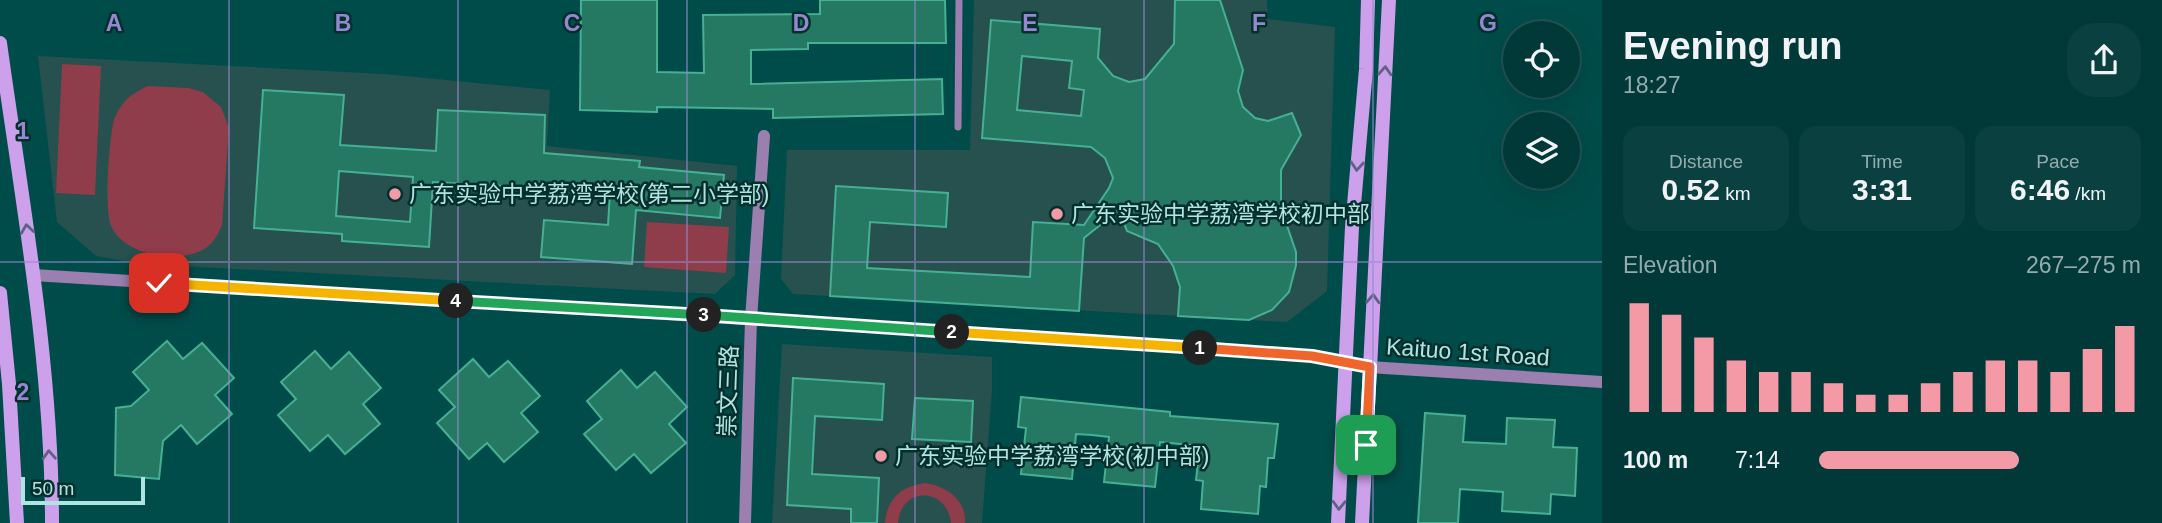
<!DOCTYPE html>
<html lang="en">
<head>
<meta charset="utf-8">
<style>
	:root { --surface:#003938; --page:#0a4040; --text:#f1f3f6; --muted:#95acae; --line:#225353; --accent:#f49aa7 }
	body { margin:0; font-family:Helvetica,"Noto Sans SC",sans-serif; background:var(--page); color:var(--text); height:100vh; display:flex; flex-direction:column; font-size:26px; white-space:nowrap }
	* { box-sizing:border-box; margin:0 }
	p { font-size:23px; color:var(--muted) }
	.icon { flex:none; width:38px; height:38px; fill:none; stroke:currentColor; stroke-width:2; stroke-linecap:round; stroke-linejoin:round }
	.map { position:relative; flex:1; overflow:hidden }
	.panel { display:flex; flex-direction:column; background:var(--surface); width:560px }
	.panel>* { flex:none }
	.controls { position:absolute; left:1503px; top:21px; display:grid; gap:14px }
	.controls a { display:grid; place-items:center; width:77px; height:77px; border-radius:50%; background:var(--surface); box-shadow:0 7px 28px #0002,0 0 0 2px var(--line); font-size:35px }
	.scale { position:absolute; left:21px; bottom:18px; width:124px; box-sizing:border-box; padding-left:7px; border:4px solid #afe4e0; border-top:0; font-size:19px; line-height:24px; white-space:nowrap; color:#afe4e0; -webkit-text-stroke:5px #052f2d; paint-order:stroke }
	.pin { position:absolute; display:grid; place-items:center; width:60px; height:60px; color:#fff; margin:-30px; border-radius:14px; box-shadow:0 4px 10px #0006 }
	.km { position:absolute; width:35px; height:35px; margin:-18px; border-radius:50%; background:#222; color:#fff; font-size:19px; line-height:35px; text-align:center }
	.round { display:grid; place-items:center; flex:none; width:74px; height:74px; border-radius:28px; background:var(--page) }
	.head { display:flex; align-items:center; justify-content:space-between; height:119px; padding:0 21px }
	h1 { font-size:38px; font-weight:700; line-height:52px }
	.stats { display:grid; grid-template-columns:repeat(3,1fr); gap:10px; height:119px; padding:7px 21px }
	.stats div { display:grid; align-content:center; border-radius:18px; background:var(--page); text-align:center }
	.stats b { font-size:30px; font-weight:700 }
	.stats small { font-size:19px; font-weight:400 }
	.stats p { font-size:19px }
	.chart { height:196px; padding:14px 21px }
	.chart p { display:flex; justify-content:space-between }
	.chart svg { width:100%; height:126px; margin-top:7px; stroke:var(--accent); stroke-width:6 }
	ul { padding:0 21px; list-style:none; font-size:23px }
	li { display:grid; grid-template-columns:112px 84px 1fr; align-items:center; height:52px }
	li i { height:18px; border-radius:9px; background:var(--accent) }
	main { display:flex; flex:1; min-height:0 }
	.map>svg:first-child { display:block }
	.built { fill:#26514e }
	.green { fill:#8f3c4b }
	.building { fill:#257861; stroke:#45b192; stroke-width:2; fill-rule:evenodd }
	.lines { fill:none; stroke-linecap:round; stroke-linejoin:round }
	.minor { stroke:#9b7fae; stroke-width:7 }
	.tertiary { stroke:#9b7fae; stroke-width:12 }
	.secondary { stroke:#cca0eb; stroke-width:14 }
	.oneway { stroke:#5f6282 }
	.split-1-casing { stroke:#fff; stroke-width:14 }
	.split-2-casing { stroke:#fff; stroke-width:14 }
	.split-3-casing { stroke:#fff; stroke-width:14 }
	.split-4-casing { stroke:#fff; stroke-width:14 }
	.split-5-casing { stroke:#fff; stroke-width:14 }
	.split-1 { stroke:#f0652b; stroke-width:9 }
	.split-2 { stroke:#f5b400; stroke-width:9 }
	.split-3 { stroke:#22a559; stroke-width:9 }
	.split-4 { stroke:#22a559; stroke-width:9 }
	.split-5 { stroke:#f5b400; stroke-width:9 }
	.grid { fill:none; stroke:#9588d0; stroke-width:2; stroke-opacity:0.55 }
	.poi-dot { fill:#f49aa7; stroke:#052f2d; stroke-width:2.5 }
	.labels { text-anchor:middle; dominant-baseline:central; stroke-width:5; stroke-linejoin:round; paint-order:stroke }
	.poi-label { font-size:23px; fill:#afe4e0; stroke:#052f2d; text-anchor:start }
	.street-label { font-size:23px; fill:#afe4e0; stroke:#052f2d }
	.grid-label { font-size:23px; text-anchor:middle; font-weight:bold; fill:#9588d0; stroke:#052f2d; stroke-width:5; stroke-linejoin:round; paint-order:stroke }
</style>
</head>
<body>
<main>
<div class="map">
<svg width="1602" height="523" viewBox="0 0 1602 523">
	<rect width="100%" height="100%" fill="#004c4a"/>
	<g class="built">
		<polygon points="974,0 1267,0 1268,19 1335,27 1327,291 1287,322 793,294 781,279 787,150 970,150"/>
		<polygon points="38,56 384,74 550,90 547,146 737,166 735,275 715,294 142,264 96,256 57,222"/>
		<polygon points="782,344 992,357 992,389 982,523 772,523"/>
	</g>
	<g class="green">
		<polygon points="62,64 101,66 95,195 56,193"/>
		<path d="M 148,86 L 188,88 L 203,92 L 221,107 L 229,128 L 222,225 C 219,233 214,242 207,247 C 182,266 124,256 111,226 C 104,209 109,144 113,124 C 114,118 118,110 122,105 C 129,95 138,91 148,86 Z"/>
		<polygon points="647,222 729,227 726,273 644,267"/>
		<path d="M 925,483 C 946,486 966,499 965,523 L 951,523 C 947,487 901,486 898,523 L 885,523 C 887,498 902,486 925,483 Z"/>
	</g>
	<g class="building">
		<polygon points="581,0 657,0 657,72 704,73 703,15 820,14 820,0 945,0 946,43 808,43 808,49 751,50 751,84 942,79 943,114 773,118 773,109 657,107 657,112 580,110"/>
		<path d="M 1175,0 L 1220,0 L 1243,70 L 1238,91 L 1243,107 L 1255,118 L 1268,121 L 1292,113 L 1301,135 L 1281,170 L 1281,208 L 1296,252 L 1296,265 L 1289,292 L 1272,310 L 1249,320 L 1178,316 L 1180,287 L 1173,266 L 1158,244 L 1127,231 L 1119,210 L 1084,238 L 1079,311 L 830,296 L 836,186 L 948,193 L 946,227 L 870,222 L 867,268 L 1030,277 L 1033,222 L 1084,225 L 1109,188 L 1113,178 L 1105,158 L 1091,147 L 982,138 L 991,20 L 1100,29 L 1098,58 L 1113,76 L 1129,82 L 1145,79 L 1174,44 ZM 1022,56 L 1072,61 L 1069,88 L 1084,90 L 1081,116 L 1017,110 Z"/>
		<path d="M 263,90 L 344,95 L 340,145 L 436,151 L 438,110 L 545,115 L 544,153 L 640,161 L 639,167 L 724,175 L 720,218 L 636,210 L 632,264 L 541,257 L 544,220 L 608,225 L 610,192 L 433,182 L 429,247 L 342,241 L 342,234 L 254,228 ZM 339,171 L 413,177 L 410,222 L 336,216 Z"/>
		<polygon points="167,341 183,359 202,343 234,378 215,395 232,414 197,444 181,425 163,441 159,479 115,475 116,408 131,406 149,390 133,372"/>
		<polygon points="315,351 331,369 349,352 381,388 363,404 380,424 345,454 328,435 310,451 278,415 296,399 281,382"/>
		<polygon points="473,359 489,377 508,361 540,396 521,413 538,432 504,462 487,443 469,459 437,423 455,407 439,390"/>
		<polygon points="621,370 637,388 655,372 687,407 669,424 686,443 651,473 634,454 616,470 584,434 602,419 587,401"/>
		<polygon points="793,378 884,384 882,420 815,416 812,474 879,478 877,523 851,523 851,509 787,505"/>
		<polygon points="1021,397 1170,412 1170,416 1278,424 1274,458 1268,458 1266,487 1260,486 1258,514 1201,509 1203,481 1196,480 1199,452 1189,451 1190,445 1160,442 1155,487 1104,482 1109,437 1092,435 1076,434 1072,479 1021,474 1026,428 1018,427"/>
		<polygon points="915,398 973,401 971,442 912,439"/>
		<polygon points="1425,413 1465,416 1463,442 1506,444 1507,418 1555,420 1553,447 1577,448 1575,496 1551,494 1550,514 1502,511 1503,492 1460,489 1458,523 1418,523"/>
	</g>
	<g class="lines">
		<polyline class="minor" points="958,127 959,0"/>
		<g class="tertiary">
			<polyline points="33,275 1005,335 1312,356 1369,367 1602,382"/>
			<polyline points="745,523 751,319 764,136"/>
		</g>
		<g class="secondary">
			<path d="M 0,43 C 22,202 52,362 52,523"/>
			<polyline points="0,293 9,384 17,523"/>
			<polyline points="1338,523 1352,227 1366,69 1368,0"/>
			<polyline points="1362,523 1389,0"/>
		</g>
	</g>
	<defs><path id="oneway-chevron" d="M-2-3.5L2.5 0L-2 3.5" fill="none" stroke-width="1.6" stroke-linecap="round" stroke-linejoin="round" transform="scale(1.75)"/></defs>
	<g class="oneway">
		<use href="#oneway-chevron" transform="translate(1385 71) rotate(-87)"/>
		<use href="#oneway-chevron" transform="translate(1357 166) rotate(95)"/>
		<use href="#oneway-chevron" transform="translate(27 229) rotate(-98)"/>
		<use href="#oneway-chevron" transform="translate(1373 299) rotate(-87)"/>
		<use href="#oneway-chevron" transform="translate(49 455) rotate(-93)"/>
		<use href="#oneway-chevron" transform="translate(1339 505) rotate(92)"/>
	</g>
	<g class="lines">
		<g class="split-1-casing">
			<polyline id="split-1" points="1200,348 1312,356 1370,367 1366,445"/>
		</g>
		<g class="split-2-casing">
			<polyline id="split-2" points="952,332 1200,348"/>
		</g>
		<g class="split-3-casing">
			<polyline id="split-3" points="704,315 952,332"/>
		</g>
		<g class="split-4-casing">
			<polyline id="split-4" points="456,301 704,315"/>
		</g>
		<g class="split-5-casing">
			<polyline id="split-5" points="159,283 456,301"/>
		</g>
		<use href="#split-1" class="split-1"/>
		<use href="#split-2" class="split-2"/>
		<use href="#split-3" class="split-3"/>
		<use href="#split-4" class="split-4"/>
		<use href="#split-5" class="split-5"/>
	</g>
	<path class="grid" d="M 229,0 L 229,523M 458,0 L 458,523M 687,0 L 687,523M 915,0 L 915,523M 1144,0 L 1144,523M 1373,0 L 1373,523M 0,262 L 1602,262"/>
	<g class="poi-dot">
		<circle cx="395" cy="194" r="7"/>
		<circle cx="1057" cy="214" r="7"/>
		<circle cx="881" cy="456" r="7"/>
	</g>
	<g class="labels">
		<g class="poi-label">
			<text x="409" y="194">广东实验中学荔湾学校(第二小学部)</text>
			<text x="1071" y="214">广东实验中学荔湾学校初中部</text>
			<text x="895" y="456">广东实验中学荔湾学校(初中部)</text>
		</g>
		<g class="street-label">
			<text transform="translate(1468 352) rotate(4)">Kaituo 1st Road</text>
			<text transform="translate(728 391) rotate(-88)">崇文三路</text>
		</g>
	</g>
	<g class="grid-label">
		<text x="114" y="31">A</text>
		<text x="343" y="31">B</text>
		<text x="572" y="31">C</text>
		<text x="801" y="31">D</text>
		<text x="1030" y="31">E</text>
		<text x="1259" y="31">F</text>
		<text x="1488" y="31">G</text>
		<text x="23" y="139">1</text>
		<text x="23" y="400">2</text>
	</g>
</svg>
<div class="controls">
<a><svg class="icon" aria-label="locate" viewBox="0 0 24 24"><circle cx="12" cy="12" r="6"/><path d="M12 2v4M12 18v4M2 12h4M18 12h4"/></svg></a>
<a><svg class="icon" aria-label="layers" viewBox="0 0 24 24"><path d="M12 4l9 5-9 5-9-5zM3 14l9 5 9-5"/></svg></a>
</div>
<div class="scale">50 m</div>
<div class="pin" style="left:1366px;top:445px;background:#1e9e55"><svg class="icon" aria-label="arrive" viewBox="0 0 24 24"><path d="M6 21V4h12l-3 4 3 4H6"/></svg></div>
<div class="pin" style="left:159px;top:283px;background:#d93025"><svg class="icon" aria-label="check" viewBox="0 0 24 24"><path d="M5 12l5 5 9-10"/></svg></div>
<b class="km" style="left:1200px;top:348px">1</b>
<b class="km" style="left:952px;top:332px">2</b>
<b class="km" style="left:704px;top:315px">3</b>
<b class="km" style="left:456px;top:301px">4</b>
</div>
<section class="panel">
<div class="head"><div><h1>Evening run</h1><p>18:27</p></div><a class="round"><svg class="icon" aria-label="share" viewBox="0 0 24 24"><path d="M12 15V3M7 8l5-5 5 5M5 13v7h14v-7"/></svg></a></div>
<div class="stats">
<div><p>Distance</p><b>0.52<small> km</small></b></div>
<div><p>Time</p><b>3:31</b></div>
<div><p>Pace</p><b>6:46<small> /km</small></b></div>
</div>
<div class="chart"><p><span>Elevation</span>267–275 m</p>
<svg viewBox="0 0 160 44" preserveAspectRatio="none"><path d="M5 44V6M15 44V10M25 44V18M35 44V26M45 44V30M55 44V30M65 44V34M75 44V38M85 44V38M95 44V34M105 44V30M115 44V26M125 44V26M135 44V30M145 44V22M155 44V14"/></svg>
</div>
<ul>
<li><b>100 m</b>7:14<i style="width:62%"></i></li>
</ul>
</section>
</main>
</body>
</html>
